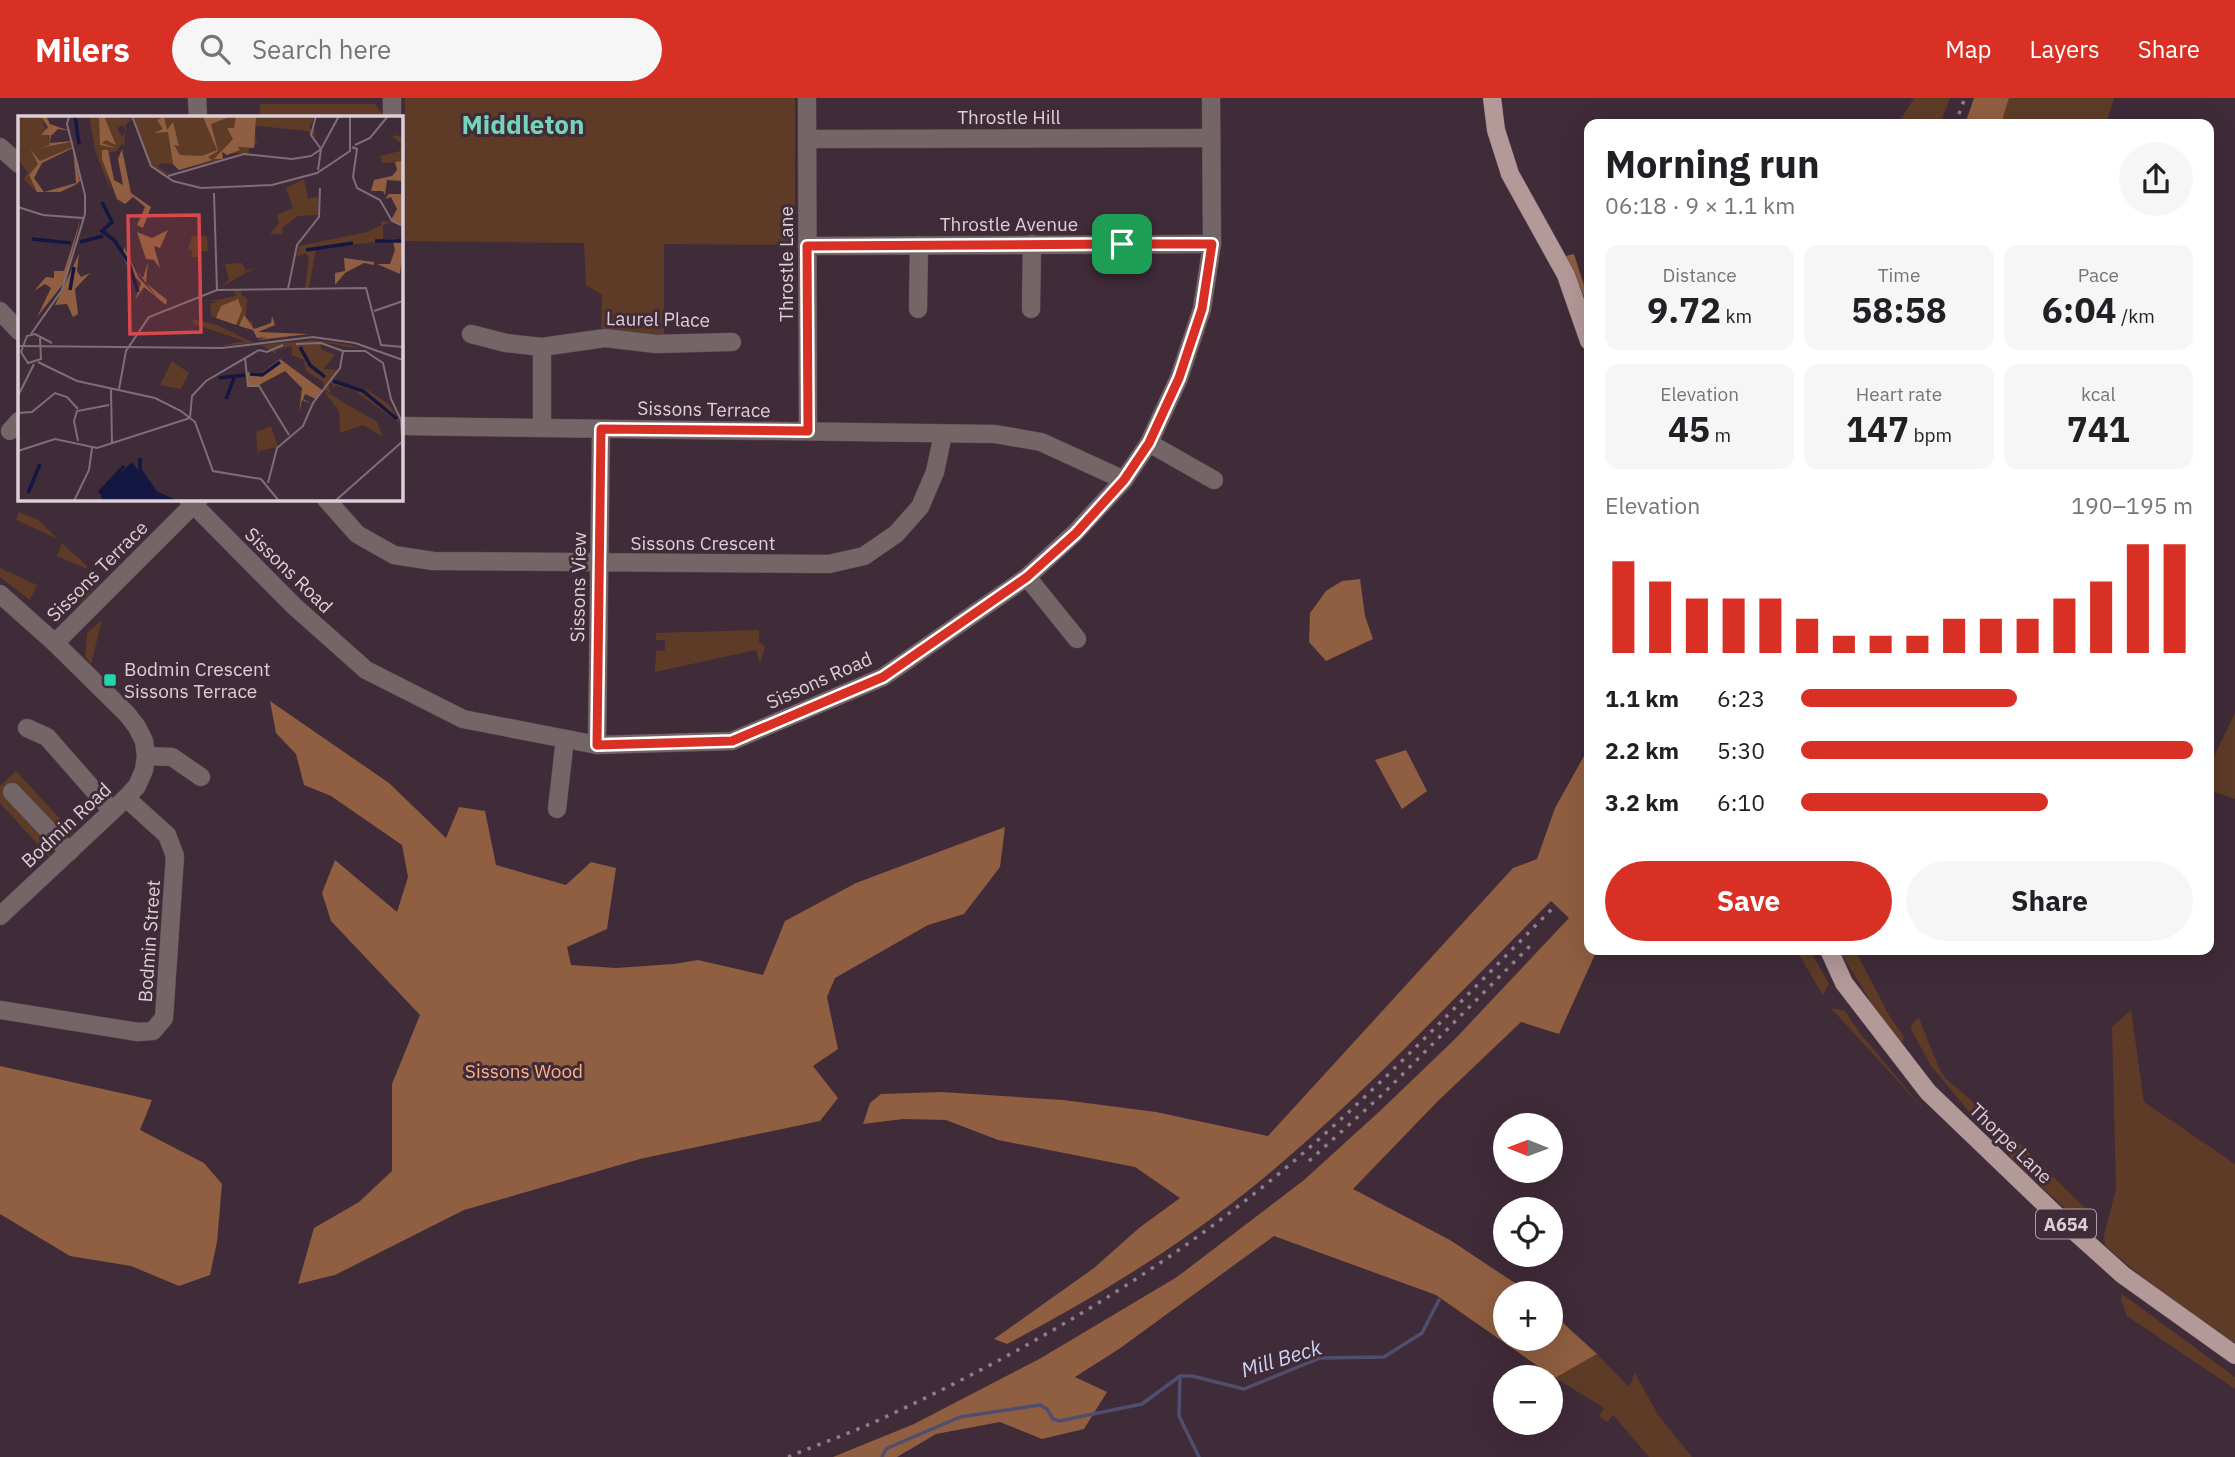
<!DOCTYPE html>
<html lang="en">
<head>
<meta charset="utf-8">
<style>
	:root { --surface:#fff; --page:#f6f6f6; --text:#202124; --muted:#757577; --accent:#d93025 }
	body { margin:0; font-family:"IBM Plex Sans",sans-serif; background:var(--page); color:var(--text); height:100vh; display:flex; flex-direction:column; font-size:26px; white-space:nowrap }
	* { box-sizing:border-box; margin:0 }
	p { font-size:23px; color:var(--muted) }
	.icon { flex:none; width:38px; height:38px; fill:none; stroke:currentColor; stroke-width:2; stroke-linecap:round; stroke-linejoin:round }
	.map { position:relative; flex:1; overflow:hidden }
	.side { position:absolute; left:1584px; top:21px; width:630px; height:836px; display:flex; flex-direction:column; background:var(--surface); border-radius:14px; box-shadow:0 7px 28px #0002 }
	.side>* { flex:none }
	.needle { width:46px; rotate:271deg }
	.fabs { position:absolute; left:1493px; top:1015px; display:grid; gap:14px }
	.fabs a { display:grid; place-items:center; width:70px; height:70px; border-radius:50%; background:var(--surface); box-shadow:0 7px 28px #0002; font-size:35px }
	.pin { position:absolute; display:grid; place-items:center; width:60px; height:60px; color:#fff; margin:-30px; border-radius:14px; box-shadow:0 4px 10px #0006 }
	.round { display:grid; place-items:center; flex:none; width:74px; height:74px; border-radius:37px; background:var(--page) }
	.overview { display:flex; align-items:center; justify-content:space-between; height:119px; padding:0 21px }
	h1 { font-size:38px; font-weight:700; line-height:52px }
	.figures { display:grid; grid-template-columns:repeat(3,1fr); gap:10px; height:119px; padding:7px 21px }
	.figures div { display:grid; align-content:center; border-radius:14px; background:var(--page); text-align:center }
	.figures b { font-size:35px; font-weight:700 }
	.figures small { font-size:19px; font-weight:400 }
	.figures p { font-size:19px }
	.chart { height:196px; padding:14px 21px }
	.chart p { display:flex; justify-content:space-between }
	.chart svg { width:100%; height:126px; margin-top:7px; stroke:var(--accent); stroke-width:6 }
	.cta { display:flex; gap:14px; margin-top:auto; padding:14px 21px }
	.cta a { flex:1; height:80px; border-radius:42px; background:var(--accent); color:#fff; font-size:28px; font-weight:700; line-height:80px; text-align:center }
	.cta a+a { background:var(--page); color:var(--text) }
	ul { padding:0 21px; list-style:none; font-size:23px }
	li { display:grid; grid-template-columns:112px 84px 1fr; align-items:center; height:52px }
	li i { height:18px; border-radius:9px; background:var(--accent) }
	header { display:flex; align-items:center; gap:42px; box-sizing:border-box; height:98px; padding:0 35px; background:var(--accent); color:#fff }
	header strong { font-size:33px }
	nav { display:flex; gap:38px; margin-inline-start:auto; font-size:24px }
	.search { width:490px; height:63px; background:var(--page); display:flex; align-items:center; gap:18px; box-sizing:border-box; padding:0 24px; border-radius:38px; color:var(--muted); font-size:26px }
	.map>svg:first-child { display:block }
	.green { fill:#5d3b27 }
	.forest { fill:#905e40 }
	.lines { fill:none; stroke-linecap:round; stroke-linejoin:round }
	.stream { stroke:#504e6e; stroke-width:3.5 }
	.minor-casing { stroke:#5c4955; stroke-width:19 }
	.major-casing { stroke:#5c4955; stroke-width:19 }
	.minor { stroke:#746666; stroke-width:18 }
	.major { stroke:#b49999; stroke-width:18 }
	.rail { stroke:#8f7e88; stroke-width:3.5; stroke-dasharray:3.5 7; stroke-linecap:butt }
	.route-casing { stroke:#fff; stroke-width:14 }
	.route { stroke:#d93025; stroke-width:9 }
	.poi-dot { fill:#21d5af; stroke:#402b38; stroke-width:2.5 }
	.labels { text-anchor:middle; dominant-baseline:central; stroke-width:6; stroke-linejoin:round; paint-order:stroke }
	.shield { fill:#402b38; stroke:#ae9ea7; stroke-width:2 }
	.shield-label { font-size:18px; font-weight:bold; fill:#ddcfd7 }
	.street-label { font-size:19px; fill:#ddcfd7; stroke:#402b38 }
	.poi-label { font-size:19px; fill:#ddcfd7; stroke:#402b38; text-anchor:start }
	.park-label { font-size:19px; fill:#ffb184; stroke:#402b38 }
	.water-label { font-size:21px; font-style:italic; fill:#cdd4f3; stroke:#402b38 }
	.district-label { font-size:26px; font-weight:bold; fill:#74d4b9; stroke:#402b38 }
	.inset-river { fill:none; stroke:#141741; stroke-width:3.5 }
	.inset-road { fill:none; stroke:#7f6d78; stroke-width:2 }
	.view { fill:#d7494b; fill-opacity:0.15; stroke:#d7494b; stroke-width:3.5 }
	.inset-edge { fill:none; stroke:#ddcfd7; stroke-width:3.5 }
</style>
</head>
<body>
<header>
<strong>Milers</strong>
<div class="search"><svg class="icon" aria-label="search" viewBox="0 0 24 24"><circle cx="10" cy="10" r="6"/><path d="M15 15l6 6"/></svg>Search here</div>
<nav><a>Map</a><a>Layers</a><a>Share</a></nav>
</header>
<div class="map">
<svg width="2235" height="1359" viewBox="0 0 2235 1359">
	<rect width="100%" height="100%" fill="#402b38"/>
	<g class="green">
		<polygon points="405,0 795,0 795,147 664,146 664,237 601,230 602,197 586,187 584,145 405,143"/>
		<polygon points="1914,0 1950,0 1940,26 1898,26"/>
		<polygon points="2009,0 2114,0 2106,26 2001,26"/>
		<polygon points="260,6 375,6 382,15 382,19 260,19"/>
		<polygon points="19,414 38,422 58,441 16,422"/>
		<polygon points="62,445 87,468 87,471 57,458"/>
		<polygon points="0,470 37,487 30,502 0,479"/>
		<polygon points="93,475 101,483 81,505"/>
		<polygon points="102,522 91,566 85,559 87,535"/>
		<polygon points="759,532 759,544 765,548 760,566 756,552 655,574 656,553 665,552 665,542 656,542 656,535"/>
		<polygon points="2235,615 2235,701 2209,692 2209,669"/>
		<polygon points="16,673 74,736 66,739 56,732 12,684 2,692 51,745 50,760 0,705 0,688"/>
		<polygon points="1796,852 1810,852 1829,886 1823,897"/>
		<polygon points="1839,852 1855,852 1890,919 1904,939 1903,944 1898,941 1874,909"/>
		<polygon points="1831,910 1845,913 1859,934 1925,1013"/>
		<path d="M 2131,912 L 2144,1004 L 2235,1066 L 2235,1244 C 2214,1242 2127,1166 2105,1148 L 2104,1137 L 2116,1091 L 2112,929 Z"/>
		<polygon points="1919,920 1939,970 1946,981 1981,1010 1972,1017 1931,968 1911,931 1912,926"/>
		<polygon points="2010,1036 2098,1123 2087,1131 2012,1061 2008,1054"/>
		<polygon points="2122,1196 2235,1279 2235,1291 2127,1218 2121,1202"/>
		<polygon points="1597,1256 1629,1289 1635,1275 1658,1317 1692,1359 1649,1359 1613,1317 1607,1324 1599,1318 1604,1310 1555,1280"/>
	</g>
	<g class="forest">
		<polygon points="1974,0 2009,0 2001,26 1965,26"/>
		<polygon points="1574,156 1589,203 1589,210 1566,158"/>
		<polygon points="1360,481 1365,518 1373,541 1326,563 1309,544 1310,515 1326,493 1342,483"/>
		<polygon points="270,603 389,685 446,740 459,709 485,713 496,767 566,787 591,764 616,770 607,831 567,849 571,867 616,870 674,866 698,862 763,877 785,823 856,785 1005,729 1000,769 964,816 928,827 835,880 827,899 838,951 813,968 838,1000 820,1023 640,1061 464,1112 335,1177 298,1186 314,1130 359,1104 392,1073 392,986 420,917 331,823 322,795 335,762 397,814 408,779 402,747 331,698 304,687 296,656 276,635"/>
		<polygon points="1406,652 1427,693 1402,711 1375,662"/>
		<path d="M 1589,654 L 1589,852 L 1597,852 L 1559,936 L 1521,924 L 1437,1004 L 1353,1091 L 1450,1142 L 1530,1195 L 1505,1195 L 1505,1241 L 1550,1241 L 1551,1214 L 1597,1256 L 1555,1280 L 1436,1197 L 1274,1138 L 1119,1251 L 1075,1279 L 1107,1294 L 1084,1331 L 1042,1341 L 1000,1324 L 936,1336 L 897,1359 L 833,1359 L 914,1326 L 1041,1260 L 1177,1179 L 1304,1082 L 1381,1012 L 1455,941 L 1569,820 L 1551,803 C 1456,898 1364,997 1260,1083 C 1182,1147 1096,1199 1007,1246 L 994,1241 L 1094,1170 L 1139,1130 L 1180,1100 L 1135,1069 L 998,1042 L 946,1022 L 903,1021 L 863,1026 L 870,1005 L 881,996 L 941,994 L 1063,1002 L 1156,1014 L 1268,1038 L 1513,770 L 1537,761 L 1555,710 L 1584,658 Z"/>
		<polygon points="0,968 152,1002 140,1032 204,1065 222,1086 217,1144 210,1177 179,1188 131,1168 70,1158 0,1116"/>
	</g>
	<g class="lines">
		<g class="stream">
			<polyline points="1180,1278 1179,1318 1199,1359"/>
			<polyline points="882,1359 886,1351 890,1349 960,1319 1040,1307 1047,1311 1053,1321 1059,1323 1142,1306 1180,1278 1192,1278 1244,1291 1320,1260 1384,1259 1422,1235 1439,1202"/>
		</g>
		<g class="minor-casing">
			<g id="minor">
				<polyline points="197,0 198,19"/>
				<polyline points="807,0 808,333"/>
				<polyline points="392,19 392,0"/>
				<polyline points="807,41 1211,40"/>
				<polyline points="0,49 19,66"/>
				<polyline points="807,148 1212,146"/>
				<polyline points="918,211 919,147"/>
				<polyline points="1031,211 1032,146"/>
				<polyline points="0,213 19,233"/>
				<polyline points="471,236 506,245 542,249 542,330"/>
				<polyline points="542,249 605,240 656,246 732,244"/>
				<polyline points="401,328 995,336 1041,344 1124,382"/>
				<polyline points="10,333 19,323"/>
				<polyline points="1149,345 1214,382"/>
				<polyline points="188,401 294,508 366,572 463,621 597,647 732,643 883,579 1027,479 1075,435 1124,382 1149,345 1179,280 1202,211 1212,146 1211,0"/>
				<polyline points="326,401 357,436 394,457 433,463 829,466 864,458 896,436 920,409 935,374 943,336"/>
				<polyline points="1027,479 1077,541"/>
				<polyline points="0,496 55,545 127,616 137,629 144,643 146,658 144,672 137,688 126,700 0,818"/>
				<polyline points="55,545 199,401"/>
				<polyline points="27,630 47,639 112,713"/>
				<polyline points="597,647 601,331"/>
				<polyline points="146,658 172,659 201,679"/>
				<polyline points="12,694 69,754"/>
				<polyline points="557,711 565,641"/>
				<polyline points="0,912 138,934 153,933 164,920 175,758 167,737 126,700"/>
			</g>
		</g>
		<g class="major-casing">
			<g id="major">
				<polyline points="1492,0 1496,32 1510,76 1566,177 1589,243"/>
				<polyline points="1829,852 1844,885 1928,994 2054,1115 2123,1177 2235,1257"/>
			</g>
		</g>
		<use href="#minor" class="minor"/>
		<use href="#major" class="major"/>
		<g class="rail">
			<polyline points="1955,26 1965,0"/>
			<polyline points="1309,1063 1384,995 1532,846"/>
			<path d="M 788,1359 C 819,1346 851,1335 881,1321 C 1039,1248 1188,1158 1318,1042 C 1401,968 1477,886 1556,807"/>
		</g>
	</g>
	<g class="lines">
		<g class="route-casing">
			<polygon id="route" points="1122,146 1212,146 1202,211 1179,280 1149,345 1124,382 1076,435 1027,479 883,579 732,643 597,647 601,331 808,333 807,148"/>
		</g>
		<use href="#route" class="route"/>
	</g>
	<rect class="poi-dot" x="103" y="575" width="14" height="14" rx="3.5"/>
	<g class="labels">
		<rect class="shield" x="2036" y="1111.5" width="60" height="29" rx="5"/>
		<g class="shield-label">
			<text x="2066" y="1126">A654</text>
		</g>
		<g class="street-label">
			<text x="1009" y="19">Throstle Hill</text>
			<text x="1009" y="126">Throstle Avenue</text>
			<text transform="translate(786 166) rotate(-90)">Throstle Lane</text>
			<text transform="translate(658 221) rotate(1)">Laurel Place</text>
			<text transform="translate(704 311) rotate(1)">Sissons Terrace</text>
			<text x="703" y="445">Sissons Crescent</text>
			<text transform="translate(289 472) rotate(44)">Sissons Road</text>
			<text transform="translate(97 473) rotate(-45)">Sissons Terrace</text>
			<text transform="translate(578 489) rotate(-89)">Sissons View</text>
			<text transform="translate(819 582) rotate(-24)">Sissons Road</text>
			<text transform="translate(66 727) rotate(-43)">Bodmin Road</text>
			<text transform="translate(149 843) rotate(-86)">Bodmin Street</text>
			<text transform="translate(2011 1045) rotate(44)">Thorpe Lane</text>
		</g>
		<g class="poi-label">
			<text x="124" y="571">Bodmin Crescent<tspan x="124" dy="22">Sissons Terrace</tspan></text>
		</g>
		<g class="park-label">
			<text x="524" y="973">Sissons Wood</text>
		</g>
		<g class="water-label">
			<text transform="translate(1281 1260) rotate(-17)">Mill Beck</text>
		</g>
		<g class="district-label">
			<text x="523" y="26">Middleton</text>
		</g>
	</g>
	<g transform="translate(18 18)">
		<rect width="385" height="385" fill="#402b38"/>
		<path d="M 7,0 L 24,2 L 33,30 L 53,26 L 56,31 L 22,45 L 12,33 L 20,48 L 11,59 L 19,76 L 6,63 L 10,57 L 0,43 L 0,5 ZM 71,0 L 114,3 L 107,9 L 108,16 L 105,9 L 99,12 L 104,21 L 107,17 L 106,33 L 105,26 L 99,35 L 85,38 L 93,75 L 77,34 ZM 114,0 L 297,0 L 291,12 L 297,15 L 295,20 L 300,17 L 295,23 L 290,15 L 240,10 L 236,11 L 239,28 L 231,32 L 231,38 L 204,36 L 205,43 L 161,54 L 155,48 L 142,47 L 140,51 L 151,58 L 146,59 L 130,46 ZM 377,19 L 385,21 L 385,46 L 364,47 L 362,40 L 382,35 L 383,27 L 374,21 ZM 286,63 L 290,83 L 300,81 L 300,99 L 280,100 L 264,112 L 265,118 L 252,118 L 261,107 L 259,99 L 275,92 L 268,72 ZM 362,105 L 373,106 L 365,109 L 365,125 L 298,133 L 291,172 L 287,172 L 291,142 L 288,137 L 278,141 L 281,130 L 349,116 L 364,109 ZM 174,120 L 189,120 L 190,135 L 182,135 L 182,141 L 174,141 L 174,134 L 170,134 ZM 224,147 L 228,155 L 239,151 L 201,172 L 211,164 L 207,148 ZM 223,173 L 223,179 L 229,182 L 228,201 L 235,207 L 234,214 L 193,200 L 192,188 L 199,186 L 192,185 L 218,180 L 216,175 ZM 175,203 L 199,209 L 236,227 L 200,230 L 227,225 L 175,208 ZM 296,224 L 319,227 L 333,229 L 342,233 L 303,226 L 303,233 L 317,239 L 305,253 L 321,254 L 314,265 L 342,275 L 366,294 L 345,271 L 371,288 L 383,308 L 337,275 L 317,269 L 315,274 L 315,269 L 310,265 L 313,278 L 306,273 L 305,266 L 288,255 L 286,244 L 274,239 L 274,230 L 258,234 L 258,238 L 243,229 ZM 154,245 L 171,257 L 163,273 L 142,269 ZM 305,274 L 359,306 L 365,321 L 345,309 L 322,317 L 321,295 ZM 253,310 L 260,331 L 241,335 L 240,340 L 238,316 Z" fill="#5d3b27"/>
		<path d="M 14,0 L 28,0 L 32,8 L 52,15 L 40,13 L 34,19 L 42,20 L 33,19 L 32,27 L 54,25 L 62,65 L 57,69 L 42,76 L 19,76 L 11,59 L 20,48 L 12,33 L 22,45 L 55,31 L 53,26 L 22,32 L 32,29 L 31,19 L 23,19 L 30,11 L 24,2 ZM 55,32 L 58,67 L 26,76 L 16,62 L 24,47 ZM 81,0 L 86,0 L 98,29 L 88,24 L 84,27 L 98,32 L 82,29 ZM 214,0 L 193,8 L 200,35 L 190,41 L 194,44 L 161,54 L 155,48 L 150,16 L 136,17 L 145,13 L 139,4 L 146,1 L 149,14 L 155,6 L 161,30 L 156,29 L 162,39 L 184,40 L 199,34 L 185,1 ZM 218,0 L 238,1 L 236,32 L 220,31 L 222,34 L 209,39 L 204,36 L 205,43 L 196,43 L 215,23 L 209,12 L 216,12 ZM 104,33 L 113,77 L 133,91 L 125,112 L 119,109 L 127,91 L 115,81 L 107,88 L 99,83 L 84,43 L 84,34 L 90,34 L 96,64 L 105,69 L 100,43 ZM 385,45 L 385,109 L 373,104 L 379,93 L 373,81 L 367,83 L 371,78 L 383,78 L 383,65 L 369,64 L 367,79 L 365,75 L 353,75 L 356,64 L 374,60 L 379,54 L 377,46 ZM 63,102 L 46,167 L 19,201 L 33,172 L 27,168 L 16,175 L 28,161 L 36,162 L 36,155 L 46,155 ZM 150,114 L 142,132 L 136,130 L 142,152 L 136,144 L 128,143 L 119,116 L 134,122 ZM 365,123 L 376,123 L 385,128 L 382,158 L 359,148 L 372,148 L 377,134 L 375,125 ZM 100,131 L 105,137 L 106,131 L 121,162 L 140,182 L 117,153 L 125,162 L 130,146 L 128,167 L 149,184 L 148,189 L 126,171 L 117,184 L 123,167 L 113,157 ZM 61,138 L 59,155 L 63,161 L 72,157 L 57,173 L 60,198 L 55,201 L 49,188 L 37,189 ZM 326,142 L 356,146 L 356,149 L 346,147 L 327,157 L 317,169 L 317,157 L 327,155 ZM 220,183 L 224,194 L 218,209 L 198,202 L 203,190 ZM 226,199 L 236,213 L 253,207 L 254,200 L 257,209 L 240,216 L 291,218 L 240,224 L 249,221 L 239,222 L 235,214 L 221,210 ZM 262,243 L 304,274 L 298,283 L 287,278 L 285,283 L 294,288 L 284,284 L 281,297 L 284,272 L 267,255 L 241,269 L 230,270 L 229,256 L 243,257 Z" fill="#905e40" fill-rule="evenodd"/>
		<path d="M 114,346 L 138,379 L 156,385 L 85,385 L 82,376 Z" fill="#141741"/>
		<path class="inset-river" d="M 57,0 L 61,28M 84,86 L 94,106 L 84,115 L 97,125 L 111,147 L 120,176M 14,123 L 53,127M 357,125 L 385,125M 62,126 L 85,120M 288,134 L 335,127M 52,174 L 56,151M 282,231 L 292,249 L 307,261M 232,258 L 244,259 L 262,246M 201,262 L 227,259M 315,265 L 345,275 L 379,303M 208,283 L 216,262M 122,342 L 122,354 L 138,377 L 157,385M 10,377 L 22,348M 81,377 L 106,350"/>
		<path class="inset-road" d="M 114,0 L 133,50 L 155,65 L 183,72 L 254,69 L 299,57 L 332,35 L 332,0M 298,0 L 293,19 L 303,33M 337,29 L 352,22 L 370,0M 334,31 L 339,33 L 335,61 L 339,72 L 362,84 L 374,105 L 385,110M 300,54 L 303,33 L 321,0M 150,60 L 226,38 L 274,43 L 293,40 L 303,33M 196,77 L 199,174M 0,91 L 25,99 L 65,102M 270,173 L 279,129 L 301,101 L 302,72M 356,195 L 385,185M 13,218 L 44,174 L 67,98 L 67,79 L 49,8 L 51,0M 22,222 L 23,243 L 10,247 L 3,236 L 9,220 L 17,218 L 34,227M 278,228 L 303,227 L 325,235M 0,230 L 204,232 L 295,221 L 337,227 L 385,244M 325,235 L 347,235 L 365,247 L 373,283 L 383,304 L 385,340M 227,242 L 230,270 L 241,270 L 271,319M 20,246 L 59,265 L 137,282 L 163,295 L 177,306 L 195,355 L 243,363 L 261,385M 93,273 L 94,328M 101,273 L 108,235 L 131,201 L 199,174 L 348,172 L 363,229 L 385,231M 0,280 L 16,248M 0,297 L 14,296 L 37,277 L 49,281 L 60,293M 60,325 L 56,305 L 59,295 L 91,289M 0,335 L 37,323 L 79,332 L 172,302 L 174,280 L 188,265 L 241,234 L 249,236 L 265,229M 250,367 L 259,332 L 285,310 L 295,287 L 322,252 L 325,235M 56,385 L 71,354 L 74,332M 317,385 L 385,325"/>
		<path class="view" d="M 181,99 L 183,216 L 112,218 L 110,100 Z"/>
		<rect width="385" height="385" class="inset-edge"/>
	</g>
</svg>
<div class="fabs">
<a><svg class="needle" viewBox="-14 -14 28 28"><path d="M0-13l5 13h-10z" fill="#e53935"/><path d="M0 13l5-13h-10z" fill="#757577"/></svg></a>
<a><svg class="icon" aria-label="locate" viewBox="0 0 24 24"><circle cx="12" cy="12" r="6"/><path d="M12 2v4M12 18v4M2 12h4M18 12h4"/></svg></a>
<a>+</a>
<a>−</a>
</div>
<div class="pin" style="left:1122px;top:146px;background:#1e9e55"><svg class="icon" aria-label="arrive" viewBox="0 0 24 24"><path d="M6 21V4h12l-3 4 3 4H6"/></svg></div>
<section class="side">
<div class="overview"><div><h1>Morning run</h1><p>06:18 · 9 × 1.1 km</p></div><a class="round"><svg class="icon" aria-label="share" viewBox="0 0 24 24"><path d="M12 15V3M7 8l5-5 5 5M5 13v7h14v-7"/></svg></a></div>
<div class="figures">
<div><p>Distance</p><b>9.72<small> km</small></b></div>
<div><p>Time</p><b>58:58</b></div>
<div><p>Pace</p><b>6:04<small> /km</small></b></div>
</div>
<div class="figures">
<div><p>Elevation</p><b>45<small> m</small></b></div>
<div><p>Heart rate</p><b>147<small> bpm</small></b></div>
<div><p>kcal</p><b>741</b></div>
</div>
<div class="chart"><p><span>Elevation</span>190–195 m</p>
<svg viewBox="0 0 160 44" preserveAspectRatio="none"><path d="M5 44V12M15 44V19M25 44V25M35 44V25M45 44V25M55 44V32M65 44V38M75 44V38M85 44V38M95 44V32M105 44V32M115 44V32M125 44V25M135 44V19M145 44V6M155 44V6"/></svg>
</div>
<ul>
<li><b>1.1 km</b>6:23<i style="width:55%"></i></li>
<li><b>2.2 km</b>5:30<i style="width:100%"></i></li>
<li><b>3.2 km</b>6:10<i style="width:63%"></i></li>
</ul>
<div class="cta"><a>Save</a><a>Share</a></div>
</section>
</div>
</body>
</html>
